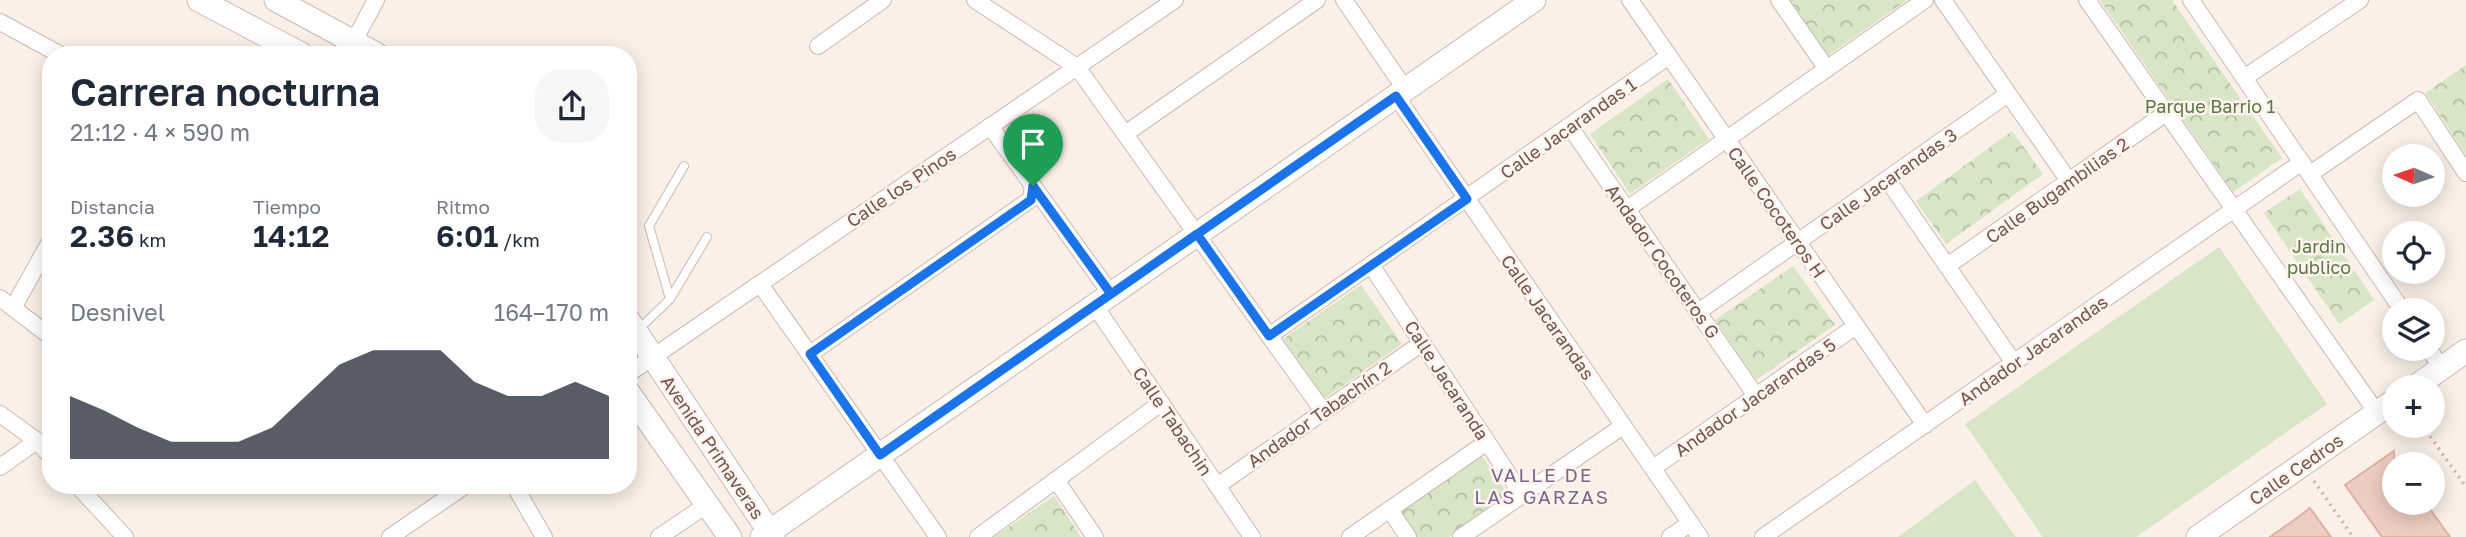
<!DOCTYPE html>
<html lang="es">
<head>
<meta charset="utf-8">
<style>
	:root { --surface:#fff; --page:#f6f6f7; --text:#1f2937; --muted:#747a83; --accent:#111827 }
	body { margin:0; font-family:"Golos Text",sans-serif; background:var(--page); color:var(--text); height:100vh; display:flex; flex-direction:column; font-size:26px; white-space:nowrap }
	* { box-sizing:border-box; margin:0 }
	p { font-size:23px; color:var(--muted) }
	.icon { flex:none; width:38px; height:38px; fill:none; stroke:currentColor; stroke-width:2; stroke-linecap:round; stroke-linejoin:round }
	.map { position:relative; flex:1; overflow:hidden }
	.drawer { position:absolute; left:42px; top:46px; width:595px; height:448px; display:flex; flex-direction:column; background:var(--surface); border-radius:28px; box-shadow:0 4px 18px #0003 }
	.drawer>* { flex:none }
	.needle { width:46px; rotate:273deg }
	.buttons { position:absolute; left:2382px; top:144px; display:grid; gap:14px }
	.buttons a { display:grid; place-items:center; width:63px; height:63px; border-radius:50%; background:var(--surface); box-shadow:0 4px 18px #0003; font-size:35px }
	.pin { position:absolute; display:grid; place-items:center; width:60px; height:60px; color:#fff; margin:-72px -30px; border-radius:50% 50% 50% 0; rotate:-45deg; box-shadow:0 0 7px #0007 }
	.pin .icon { rotate:45deg }
	.round { display:grid; place-items:center; flex:none; width:74px; height:74px; border-radius:28px; background:var(--page) }
	.head { display:flex; align-items:center; justify-content:space-between; height:119px; padding:0 28px }
	h1 { font-size:38px; font-weight:600; line-height:52px }
	.metrics { display:grid; grid-template-columns:repeat(3,1fr); gap:10px; height:119px; padding:7px 28px }
	.metrics div { display:grid; align-content:center }
	.metrics b { font-size:30px; font-weight:600 }
	.metrics small { font-size:19px; font-weight:400 }
	.metrics p { font-size:19px }
	.chart { height:196px; padding:14px 28px }
	.chart p { display:flex; justify-content:space-between }
	.chart svg { width:100%; height:126px; margin-top:7px; fill:var(--accent); opacity:.7 }
	.map>svg:first-child { display:block }
	.park { fill:url(#park-crowns) }
	.garden { fill:#d8e6c7 }
	.building { fill:#edccc2; stroke:#ddb1a4; stroke-width:2 }
	.lines { fill:none; stroke-linecap:round; stroke-linejoin:round }
	.lane-casing { stroke:#cdb9b1; stroke-width:10 }
	.street-casing { stroke:#cdb9b1; stroke-width:18 }
	.secondary-casing { stroke:#cfb8af; stroke-width:25 }
	.path { stroke:#d1b0a5; stroke-width:3.5; stroke-dasharray:2 5; stroke-linecap:butt }
	.lane { stroke:#fff; stroke-width:8 }
	.street { stroke:#fff; stroke-width:16 }
	.secondary { stroke:#fff; stroke-width:23 }
	.route-casing { stroke:#fff; stroke-width:14 }
	.route { stroke:#1a73e8; stroke-width:9 }
	.labels { text-anchor:middle; dominant-baseline:central; stroke-width:5; stroke-linejoin:round; paint-order:stroke }
	.park-label { font-size:18px; fill:#5c7647; stroke:#fdf4ed }
	.street-label { font-size:18px; fill:#71554e; stroke:#fdf4ed }
	.neighbourhood-label { font-size:19px; letter-spacing:2px; fill:#7a668d; stroke:#fdf4ed }
</style>
</head>
<body>
<div class="map">
<svg width="2466" height="537" viewBox="0 0 2466 537">
	<defs>
		<pattern id="park-crowns" width="20" height="18" patternUnits="userSpaceOnUse" patternTransform="scale(1.75)"><rect width="20" height="18" fill="#d8e6c7"/><path d="M2 6a3 3 0 1 1 6 0M12 15a3 3 0 1 1 6 0" fill="none" stroke="#b4bda4"/></pattern>
	</defs>
	<rect width="100%" height="100%" fill="#faf0e7"/>
	<g class="park">
		<polygon points="1786,0 1907,0 1826,57"/>
		<polygon points="2100,0 2172,0 2282,158 2233,192"/>
		<polygon points="2466,65 2466,155 2425,93"/>
		<polygon points="1668,79 1709,139 1630,194 1590,134"/>
		<polygon points="2012,131 2043,174 1946,244 1916,201"/>
		<polygon points="2300,189 2374,300 2339,324 2264,213"/>
		<polygon points="1793,266 1835,325 1756,380 1715,320"/>
		<polygon points="1361,285 1402,344 1324,399 1283,339"/>
		<polygon points="1482,456 1509,496 1449,537 1415,537 1399,513"/>
		<polygon points="1054,496 1081,537 994,537"/>
	</g>
	<g class="garden">
		<polygon points="2219,247 2327,404 2136,537 2043,537 1965,424"/>
		<polygon points="1975,480 2016,537 1898,537"/>
	</g>
	<g class="building">
		<polygon points="2394,451 2394,502 2425,502 2450,537 2382,537 2345,485"/>
		<polygon points="2310,508 2331,537 2270,537 2297,518"/>
	</g>
	<g class="lines">
		<g class="lane-casing">
			<g id="lane">
				<polyline points="670,299 649,226 684,166"/>
				<polyline points="638,330 670,299 707,237"/>
			</g>
		</g>
		<g class="street-casing">
			<g id="street">
				<polyline points="975,0 1077,67 1323,411"/>
				<polyline points="1344,0 1405,89"/>
				<polyline points="1630,0 1925,425"/>
				<polyline points="1779,0 1827,69"/>
				<polyline points="1943,0 2069,181"/>
				<polyline points="2087,0 2377,413"/>
				<polyline points="2191,0 2402,310"/>
				<polyline points="0,22 59,54"/>
				<polyline points="818,46 883,0"/>
				<polyline points="347,54 376,0"/>
				<polyline points="2244,78 2360,0"/>
				<polyline points="1396,96 1700,537"/>
				<polyline points="990,126 1111,294"/>
				<polyline points="1570,127 1756,396"/>
				<polyline points="1125,134 1317,0"/>
				<polyline points="2310,174 2418,100 2466,173"/>
				<polyline points="1887,179 2014,363"/>
				<polyline points="1627,209 1925,0"/>
				<polyline points="1371,265 1522,495"/>
				<polyline points="1947,266 2166,113"/>
				<polyline points="760,284 938,537"/>
				<polyline points="0,298 51,337"/>
				<polyline points="1095,306 1252,537"/>
				<polyline points="13,308 51,240"/>
				<polyline points="1698,312 2008,94"/>
				<polyline points="1269,336 1669,56"/>
				<polyline points="2428,348 2442,368"/>
				<polyline points="810,354 1031,199 1033,186"/>
				<polyline points="628,374 1175,0"/>
				<polyline points="0,414 37,441 51,457"/>
				<polyline points="0,467 37,441"/>
				<polyline points="1653,468 1856,326"/>
				<polyline points="1056,480 1095,537"/>
				<polyline points="77,485 125,537"/>
				<polyline points="514,485 544,537"/>
				<polyline points="1217,486 1422,343"/>
				<polyline points="1390,510 1408,537"/>
				<polyline points="390,537 466,485"/>
				<polyline points="659,537 708,504"/>
				<polyline points="978,537 1161,403"/>
				<polyline points="1350,537 1487,442"/>
				<polyline points="1461,537 1623,426"/>
				<polyline points="1670,537 1691,523"/>
				<polyline points="1763,537 2302,162"/>
			</g>
		</g>
		<g class="secondary-casing">
			<g id="secondary">
				<polyline points="199,0 301,54"/>
				<polyline points="276,0 376,54"/>
				<polyline points="628,320 773,537"/>
				<polyline points="2415,387 2466,351"/>
				<polyline points="628,392 730,537"/>
				<polyline points="762,537 1534,0"/>
				<polyline points="2198,537 2394,401"/>
			</g>
		</g>
		<g class="path">
			<polyline points="2422,425 2466,487"/>
			<polyline points="2314,481 2353,537"/>
		</g>
		<use href="#lane" class="lane"/>
		<use href="#street" class="street"/>
		<use href="#secondary" class="secondary"/>
	</g>
	<g class="lines">
		<g class="route-casing">
			<polyline id="route" points="1033,186 1031,200 810,354 880,455 1197,234 1269,336 1467,199 1396,96 1111,294 1033,186"/>
		</g>
		<use href="#route" class="route"/>
	</g>
	<g class="labels">
		<g class="park-label">
			<text x="2210" y="106">Parque Barrio 1</text>
			<text x="2319" y="246">Jardin<tspan x="2319" dy="21">publico</tspan></text>
		</g>
		<g class="street-label">
			<text transform="translate(1568 128) rotate(-35)">Calle Jacarandas 1</text>
			<text transform="translate(1888 179) rotate(-35)">Calle Jacarandas 3</text>
			<text transform="translate(901 187) rotate(-34)">Calle los Pinos</text>
			<text transform="translate(2057 190) rotate(-35)">Calle Bugambilias 2</text>
			<text transform="translate(1777 212) rotate(55)">Calle Cocoteros H</text>
			<text transform="translate(1663 261) rotate(55)">Andador Cocoteros G</text>
			<text transform="translate(1548 317) rotate(55)">Calle Jacarandas</text>
			<text transform="translate(2033 350) rotate(-35)">Andador Jacarandas</text>
			<text transform="translate(1447 380) rotate(57)">Calle Jacaranda</text>
			<text transform="translate(1755 397) rotate(-35)">Andador Jacarandas 5</text>
			<text transform="translate(1319 414) rotate(-35)">Andador Tabachín 2</text>
			<text transform="translate(1173 421) rotate(56)">Calle Tabachin</text>
			<text transform="translate(713 447) rotate(56)">Avenida Primaveras</text>
			<text transform="translate(2296 469) rotate(-35)">Calle Cedros</text>
		</g>
		<g class="neighbourhood-label">
			<text x="1542" y="474">VALLE DE<tspan x="1542" dy="22">LAS GARZAS</tspan></text>
		</g>
	</g>
</svg>
<div class="buttons">
<a><svg class="needle" viewBox="-14 -14 28 28"><path d="M0-13l5 13h-10z" fill="#e53935"/><path d="M0 13l5-13h-10z" fill="#747a83"/></svg></a>
<a><svg class="icon" aria-label="locate" viewBox="0 0 24 24"><circle cx="12" cy="12" r="6"/><path d="M12 2v4M12 18v4M2 12h4M18 12h4"/></svg></a>
<a><svg class="icon" aria-label="layers" viewBox="0 0 24 24"><path d="M12 4l9 5-9 5-9-5zM3 14l9 5 9-5"/></svg></a>
<a>+</a>
<a>−</a>
</div>
<div class="pin" style="left:1033px;top:186px;background:#1e9e55"><svg class="icon" aria-label="arrive" viewBox="0 0 24 24"><path d="M6 21V4h12l-3 4 3 4H6"/></svg></div>
<section class="drawer">
<div class="head"><div><h1>Carrera nocturna</h1><p>21:12 · 4 × 590 m</p></div><a class="round"><svg class="icon" aria-label="share" viewBox="0 0 24 24"><path d="M12 15V3M7 8l5-5 5 5M5 13v7h14v-7"/></svg></a></div>
<div class="metrics">
<div><p>Distancia</p><b>2.36<small> km</small></b></div>
<div><p>Tiempo</p><b>14:12</b></div>
<div><p>Ritmo</p><b>6:01<small> /km</small></b></div>
</div>
<div class="chart"><p><span>Desnivel</span>164–170 m</p>
<svg viewBox="0 0 160 44" preserveAspectRatio="none"><path d="M0 44V22L10 27L20 33L30 38L40 38L50 38L60 33L70 22L80 11L90 6L100 6L110 6L120 17L130 22L140 22L150 17L160 22V44z"/></svg>
</div>
</section>
</div>
</body>
</html>
